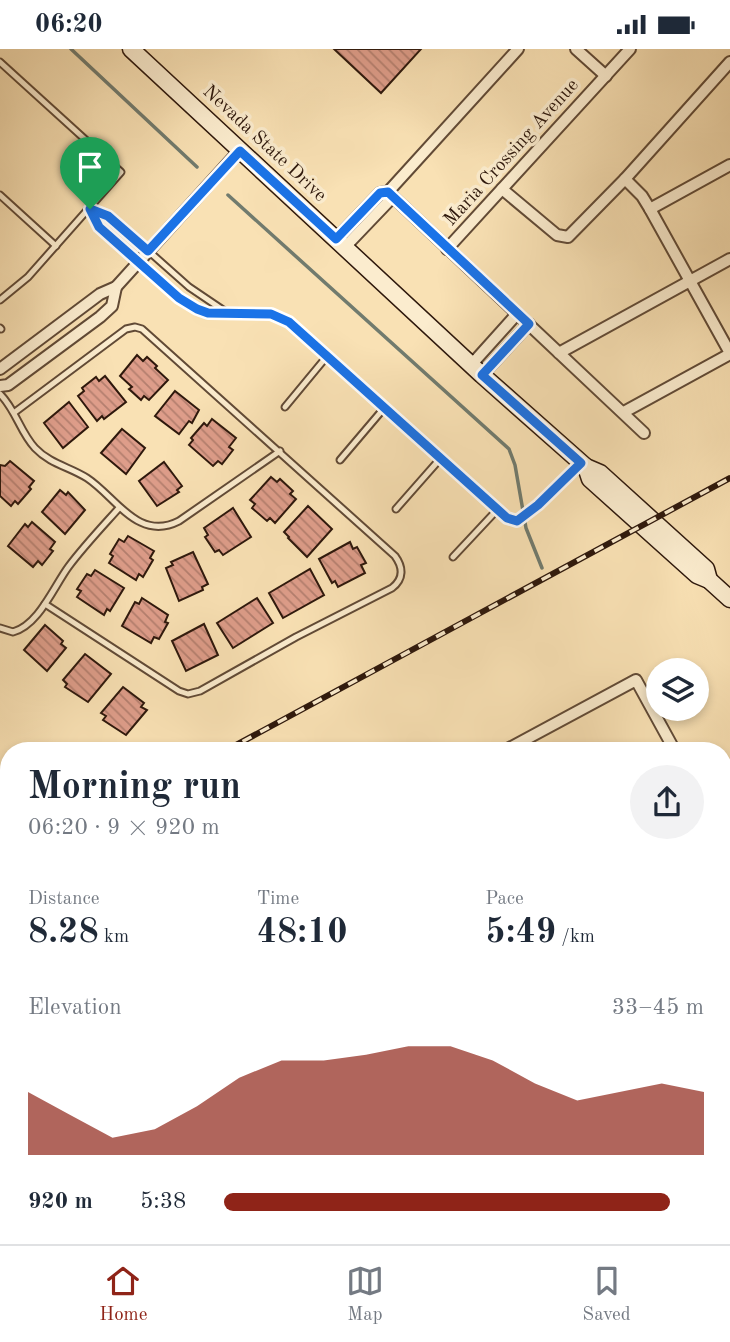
<!DOCTYPE html>
<html lang="en">
<head>
<meta charset="utf-8">
<style>
	:root { --surface:#fff; --page:#f2f2f3; --text:#1f2937; --muted:#747a83; --line:#e0e1e3; --accent:#8f2418 }
	body { margin:0; font-family:"Old Standard TT",serif; background:var(--page); color:var(--text); height:100vh; display:flex; flex-direction:column; font-size:26px; white-space:nowrap }
	* { box-sizing:border-box; margin:0 }
	p { font-size:23px; color:var(--muted) }
	.icon { flex:none; width:38px; height:38px; fill:none; stroke:currentColor; stroke-width:2; stroke-linecap:round; stroke-linejoin:round }
	.map { position:relative; flex:1; overflow:hidden }
	.details { position:absolute; left:0px; top:693px; width:732px; height:502px; display:flex; flex-direction:column; background:var(--surface); border-radius:28px 28px 0 0; box-shadow:0 4px 10px #0003 }
	.details>* { flex:none }
	.controls { position:absolute; left:646px; top:609px; display:grid; gap:14px }
	.controls a { display:grid; place-items:center; width:63px; height:63px; border-radius:50%; background:var(--surface); box-shadow:0 4px 10px #0003; font-size:35px }
	.pin { position:absolute; display:grid; place-items:center; width:60px; height:60px; color:#fff; margin:-72px -30px; border-radius:50% 50% 50% 0; rotate:-45deg; box-shadow:0 0 7px #0007 }
	.pin .icon { rotate:45deg }
	.round { display:grid; place-items:center; flex:none; width:74px; height:74px; border-radius:37px; background:var(--page) }
	.overview { display:flex; align-items:center; justify-content:space-between; height:119px; padding:0 28px }
	h1 { font-size:38px; font-weight:700; line-height:52px }
	.metrics { display:grid; grid-template-columns:repeat(3,1fr); gap:10px; height:119px; padding:7px 28px }
	.metrics div { display:grid; align-content:center }
	.metrics b { font-size:35px; font-weight:700 }
	.metrics small { font-size:19px; font-weight:400 }
	.metrics p { font-size:19px }
	.chart { height:196px; padding:14px 28px }
	.chart p { display:flex; justify-content:space-between }
	.chart svg { width:100%; height:126px; margin-top:7px; fill:var(--accent); opacity:.7 }
	ul { padding:0 28px; list-style:none; font-size:23px }
	li { display:grid; grid-template-columns:112px 84px 1fr; align-items:center; height:52px }
	li i { height:18px; border-radius:9px; background:var(--accent) }
	.status { display:flex; justify-content:space-between; align-items:center; height:49px; padding:0 35px; background:var(--surface); direction:ltr }
	.status svg { height:19px; fill:currentColor }
	.dock { display:flex; justify-content:space-around; align-items:center; height:98px; border-top:2px solid var(--line); background:var(--surface); font-size:19px; color:var(--muted) }
	.dock a { display:grid; justify-items:center; gap:4px }
	.dock .active { color:var(--accent) }
	.map>svg:first-child { display:block }
	.lines { fill:none; stroke-linecap:round; stroke-linejoin:round }
	.stream { stroke:#717b6e; stroke-width:3.5 }
	.building { fill:url(#building-back-hatch); stroke:#2e180c; stroke-width:2 }
	.lane-casing { stroke:#614a36; stroke-width:9 }
	.street-casing { stroke:#614a36; stroke-width:14 }
	.secondary-casing { stroke:#2e180c; stroke-width:19 }
	.lane { stroke:#fbecce; stroke-width:5 }
	.street { stroke:#fbecce; stroke-width:10 }
	.secondary { stroke:#fbecce; stroke-width:16 }
	.rail-casing { stroke:#2e180c; stroke-width:6 }
	.rail { stroke:#fbecce; stroke-width:3.5; stroke-dasharray:10; stroke-linecap:butt }
	.route-casing { stroke:#fff; stroke-width:14 }
	.route { stroke:#1a73e8; stroke-width:9 }
	.labels { text-anchor:middle; dominant-baseline:central; stroke-width:7; stroke-linejoin:round; paint-order:stroke }
	.street-label { font-size:19px; fill:#2e180c; stroke:#fbecce }
</style>
</head>
<body>
<div class="status"><b>06:20</b><svg viewBox="0 0 49 12"><path d="M0 12V9h3v3zM5 12V6h3v6zM10 12V3h3v9zM15 12V0h3v12zM26 1h20v11H26zM47 4h2v5h-2z"/></svg></div>
<div class="map">
<svg width="730" height="1195" viewBox="0 0 730 1195">
	<defs>
		<pattern id="building-back-hatch" width="6" height="6" patternUnits="userSpaceOnUse" patternTransform="scale(1.75)"><rect width="6" height="6" fill="#de9d8a"/><path d="M-1 5l2 2M0 0l6 6M5-1l2 2" fill="none" stroke="#b47f6f"/></pattern>
	</defs>
	<rect width="100%" height="100%" fill="#f9e1b4"/>
	<filter id="stains"><feTurbulence type="fractalNoise" baseFrequency=".00286" numOctaves="4"/><feColorMatrix values="0 0 0 0 .2 0 0 0 0 .09 0 0 0 0 .02 0 0 0 .5 -.17"/></filter>
	<radialGradient id="worn" r=".72"><stop offset=".6" stop-color="#630" stop-opacity="0"/><stop offset="1" stop-color="#630" stop-opacity=".3"/></radialGradient>
	<g class="lines">
		<g class="stream">
			<polyline points="71,0 197,118"/>
			<polyline points="228,146 509,400 515,416 526,479 542,519"/>
		</g>
	</g>
	<g class="building">
		<polygon points="334,0 421,0 381,44"/>
		<polygon points="137,306 143,312 147,308 157,317 155,319 168,331 149,351 144,347 141,351 129,340 132,338 120,327"/>
		<polygon points="105,327 126,353 104,370 102,367 97,372 78,347 84,342 82,339 96,328 99,332"/>
		<polygon points="175,342 199,361 192,374 189,372 179,385 155,367"/>
		<polygon points="69,353 88,378 63,399 44,374"/>
		<polygon points="212,370 236,389 229,398 233,401 222,415 218,412 213,417 189,396 193,391 191,389 204,374 207,377"/>
		<polygon points="122,380 145,399 126,425 101,404"/>
		<polygon points="10,412 34,432 29,438 31,440 18,455 15,452 11,457 0,447 0,416 5,417"/>
		<polygon points="164,413 182,437 177,441 179,443 157,457 139,432"/>
		<polygon points="271,428 277,433 280,430 293,442 290,445 296,450 275,474 270,469 267,472 252,459 255,455 250,451"/>
		<polygon points="60,441 66,446 68,443 85,461 65,485 42,463"/>
		<polygon points="308,457 332,480 307,508 288,489 289,488 284,483"/>
		<polygon points="233,459 251,488 223,506 219,501 215,503 205,488 208,486 204,479"/>
		<polygon points="32,473 55,493 50,500 53,502 42,516 38,512 33,518 8,497 25,475 28,478"/>
		<polygon points="128,487 154,502 150,509 153,511 143,528 139,525 136,531 109,514 113,507 110,505 119,490 124,493"/>
		<polygon points="350,493 353,500 357,498 366,514 361,516 365,524 338,538 335,532 332,534 319,510"/>
		<polygon points="193,503 208,535 202,538 203,541 179,552 166,519 173,516 171,513"/>
		<polygon points="310,520 324,546 283,569 269,544"/>
		<polygon points="95,521 124,539 110,562 107,560 104,566 77,548 81,542 77,540 87,525 91,527"/>
		<polygon points="142,549 168,566 165,573 168,574 159,590 154,588 151,594 122,577 135,553 139,555"/>
		<polygon points="257,549 273,574 233,599 217,574"/>
		<polygon points="204,575 218,606 186,622 172,592"/>
		<polygon points="45,576 63,592 61,595 66,599 47,622 24,601"/>
		<polygon points="85,605 111,625 88,653 65,638 67,635 63,631"/>
		<polygon points="123,638 144,654 141,658 147,661 126,686 103,671 106,667 101,664"/>
	</g>
	<g class="lines">
		<g class="lane-casing">
			<g id="lane">
				<polyline points="0,13 121,123 28,228 0,251"/>
				<polyline points="0,146 56,197"/>
				<polyline points="90,160 99,178 179,249 197,260 208,263 271,265 289,273 507,469 517,472 538,456 579,416"/>
				<polyline points="90,160 109,167 189,238 226,263"/>
				<polyline points="0,279 1,280"/>
				<path d="M 0,345 C 16,361 20,383 35,399 C 50,415 70,418 87,429 C 116,448 138,493 179,472 L 280,402"/>
				<polyline points="285,358 328,306"/>
				<path d="M 15,363 L 126,280 L 135,278 L 142,280 L 395,507 C 403,518 404,530 392,539 L 296,588 L 200,642 L 188,645 L 179,642 L 45,555"/>
				<polyline points="340,411 385,358"/>
				<polyline points="396,460 440,410"/>
				<polyline points="453,508 497,461"/>
				<path d="M 0,579 L 13,583 C 39,576 54,537 69,517 C 84,497 102,478 119,459"/>
			</g>
		</g>
		<g class="street-casing">
			<g id="street">
				<polyline points="576,0 606,27"/>
				<polyline points="625,130 642,147 650,160 730,304"/>
				<polyline points="502,140 557,186 568,188 625,130 730,13"/>
				<polyline points="388,143 644,384"/>
				<polyline points="650,160 730,116"/>
				<polyline points="336,190 380,144 388,143 518,0"/>
				<polyline points="345,198 388,153 388,143"/>
				<polyline points="447,200 630,0"/>
				<polyline points="559,304 730,210"/>
				<polyline points="472,315 517,265"/>
				<polyline points="0,320 100,245 116,238 240,101"/>
				<polyline points="482,326 529,275"/>
				<polyline points="0,337 8,336 100,268 112,257 116,238"/>
				<polyline points="624,363 730,305"/>
				<polyline points="504,702 636,631 675,702"/>
				<polyline points="723,791 730,804"/>
				<polyline points="723,934 730,930"/>
				<polyline points="0,975 9,970"/>
				<polyline points="244,1195 259,1186"/>
			</g>
		</g>
		<g class="secondary-casing">
			<g id="secondary">
				<polyline points="131,0 482,326 586,418 600,424 706,520 709,531"/>
				<polyline points="586,418 590,430 697,526 709,531 730,550"/>
			</g>
		</g>
		<use href="#lane" class="lane"/>
		<use href="#street" class="street"/>
		<use href="#secondary" class="secondary"/>
		<g class="rail-casing">
			<g id="rail">
				<polyline points="225,702 730,429"/>
				<polyline points="0,824 9,819"/>
			</g>
		</g>
		<use href="#rail" class="rail"/>
	</g>
	<g class="lines">
		<g class="route-casing">
			<polygon id="route" points="240,102 336,190 380,144 388,143 529,275 482,326 581,414 538,456 517,472 507,469 289,273 271,265 208,264 197,260 179,249 99,178 90,160 108,167 148,202"/>
		</g>
		<use href="#route" class="route"/>
	</g>
	<g class="labels">
		<g class="street-label">
			<text transform="translate(264 95) rotate(43)">Nevada State Drive</text>
			<text transform="translate(512 104) rotate(-48)">Maria Crossing Avenue</text>
		</g>
	</g>
	<rect width="100%" height="100%" filter="url(#stains)"/>
	<rect width="100%" height="100%" fill="url(#worn)"/>
</svg>
<div class="controls">
<a><svg class="icon" aria-label="layers" viewBox="0 0 24 24"><path d="M12 4l9 5-9 5-9-5zM3 14l9 5 9-5"/></svg></a>
</div>
<div class="pin" style="left:90px;top:160px;background:#1e9e55"><svg class="icon" aria-label="arrive" viewBox="0 0 24 24"><path d="M6 21V4h12l-3 4 3 4H6"/></svg></div>
<section class="details">
<div class="overview"><div><h1>Morning run</h1><p>06:20 · 9 × 920 m</p></div><a class="round"><svg class="icon" aria-label="share" viewBox="0 0 24 24"><path d="M12 15V3M7 8l5-5 5 5M5 13v7h14v-7"/></svg></a></div>
<div class="metrics">
<div><p>Distance</p><b>8.28<small> km</small></b></div>
<div><p>Time</p><b>48:10</b></div>
<div><p>Pace</p><b>5:49<small> /km</small></b></div>
</div>
<div class="chart"><p><span>Elevation</span>33–45 m</p>
<svg viewBox="0 0 160 44" preserveAspectRatio="none"><path d="M0 44V22L10 30L20 38L30 35L40 27L50 17L60 11L70 11L80 9L90 6L100 6L110 11L120 19L130 25L140 22L150 19L160 22V44z"/></svg>
</div>
<ul>
<li><b>920 m</b>5:38<i style="width:93%"></i></li>
</ul>
</section>
</div>
<nav class="dock">
<a class="active"><svg class="icon" aria-label="home" viewBox="0 0 24 24"><path d="M3 11l9-7 9 7M6 9v11h12V9"/></svg>Home</a>
<a><svg class="icon" aria-label="map" viewBox="0 0 24 24"><path d="M3 6l6-2 6 2 6-2v14l-6 2-6-2-6 2zM9 4v14M15 6v14"/></svg>Map</a>
<a><svg class="icon" aria-label="saved" viewBox="0 0 24 24"><path d="M7 4h10v16l-5-4-5 4z"/></svg>Saved</a>
</nav>
</body>
</html>
